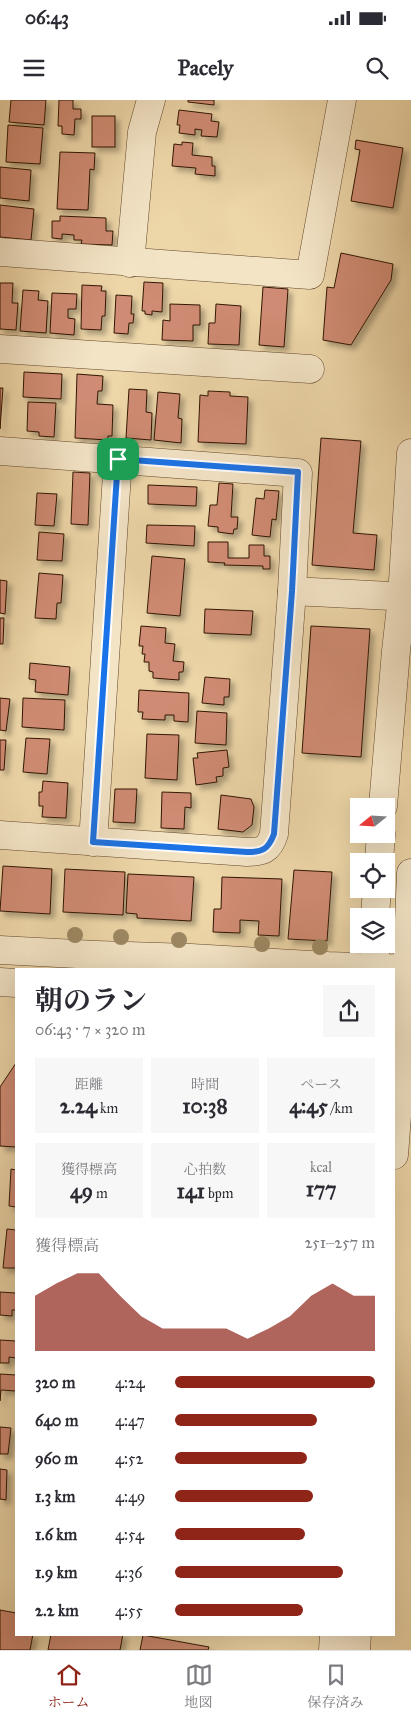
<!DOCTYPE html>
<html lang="ja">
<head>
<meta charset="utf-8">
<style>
	:root { --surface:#fff; --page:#f7f7f7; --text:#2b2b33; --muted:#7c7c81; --line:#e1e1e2; --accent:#8f2418 }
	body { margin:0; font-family:"IM FELL Great Primer","Noto Serif JP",serif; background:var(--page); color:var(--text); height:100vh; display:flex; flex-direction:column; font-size:19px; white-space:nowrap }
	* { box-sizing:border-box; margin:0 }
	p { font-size:16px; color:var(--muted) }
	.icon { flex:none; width:28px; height:28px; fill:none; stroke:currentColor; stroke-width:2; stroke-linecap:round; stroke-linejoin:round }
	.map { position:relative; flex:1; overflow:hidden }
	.sheet { position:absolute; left:15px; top:868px; width:380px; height:668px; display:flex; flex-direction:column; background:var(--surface); border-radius:0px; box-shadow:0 5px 20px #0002 }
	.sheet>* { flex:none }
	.needle { width:32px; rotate:252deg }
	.buttons { position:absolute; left:350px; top:698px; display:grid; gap:10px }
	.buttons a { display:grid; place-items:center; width:45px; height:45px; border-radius:0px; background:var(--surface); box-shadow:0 5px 20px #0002; font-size:25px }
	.pin { position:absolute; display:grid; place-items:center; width:42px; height:42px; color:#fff; margin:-21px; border-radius:10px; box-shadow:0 2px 8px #0006 }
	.round { display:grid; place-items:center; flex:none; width:52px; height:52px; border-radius:0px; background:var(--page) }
	.headline { display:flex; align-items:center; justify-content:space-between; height:85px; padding:0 20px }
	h1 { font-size:28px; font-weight:700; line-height:38px }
	.figures { display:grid; grid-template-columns:repeat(3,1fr); gap:8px; height:85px; padding:5px 20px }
	.figures div { display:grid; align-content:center; border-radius:0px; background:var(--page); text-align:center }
	.figures b { font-size:21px; font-weight:700 }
	.figures small { font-size:14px; font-weight:400 }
	.figures p { font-size:14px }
	.chart { height:140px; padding:10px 20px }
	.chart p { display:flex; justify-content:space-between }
	.chart svg { width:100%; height:90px; margin-top:5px; fill:var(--accent); opacity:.7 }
	ul { padding:0 20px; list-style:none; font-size:16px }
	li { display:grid; grid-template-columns:80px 60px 1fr; align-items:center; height:38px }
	li i { height:12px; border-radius:6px; background:var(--accent) }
	.status { display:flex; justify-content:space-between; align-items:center; height:35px; padding:0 25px; background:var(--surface); direction:ltr }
	.status svg { height:14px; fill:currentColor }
	header { display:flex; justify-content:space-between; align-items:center; height:65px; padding:0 20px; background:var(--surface); font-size:22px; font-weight:700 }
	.tab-bar { display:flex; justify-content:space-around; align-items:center; height:70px; border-top:1px solid var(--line); background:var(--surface); font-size:14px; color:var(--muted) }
	.tab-bar a { display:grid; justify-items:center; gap:2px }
	.tab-bar .on { color:var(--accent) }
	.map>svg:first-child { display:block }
	.building { fill:#cf8b73; stroke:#321602; filter:url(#shadow) }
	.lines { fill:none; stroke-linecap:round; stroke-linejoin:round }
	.minor-casing { stroke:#61462c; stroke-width:29 }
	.minor { stroke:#f3e4c6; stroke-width:28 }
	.tree { fill:#9c8863 }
	.route-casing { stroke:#fff; stroke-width:10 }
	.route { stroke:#1a73e8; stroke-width:6 }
</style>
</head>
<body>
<div class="status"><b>06:43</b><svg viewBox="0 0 49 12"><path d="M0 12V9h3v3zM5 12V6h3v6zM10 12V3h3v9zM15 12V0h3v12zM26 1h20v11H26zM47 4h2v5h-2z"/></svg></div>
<header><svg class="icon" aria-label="menu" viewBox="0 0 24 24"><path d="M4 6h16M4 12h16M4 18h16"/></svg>Pacely<svg class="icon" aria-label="search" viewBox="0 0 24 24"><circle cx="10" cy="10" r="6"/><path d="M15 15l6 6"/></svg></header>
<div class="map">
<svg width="411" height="1550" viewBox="0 0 411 1550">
	<defs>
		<filter id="shadow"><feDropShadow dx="4.5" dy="4.5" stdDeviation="2.5" flood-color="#0004"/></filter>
	</defs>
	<rect width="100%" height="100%" fill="#edd6a8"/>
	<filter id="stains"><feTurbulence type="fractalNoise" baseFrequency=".004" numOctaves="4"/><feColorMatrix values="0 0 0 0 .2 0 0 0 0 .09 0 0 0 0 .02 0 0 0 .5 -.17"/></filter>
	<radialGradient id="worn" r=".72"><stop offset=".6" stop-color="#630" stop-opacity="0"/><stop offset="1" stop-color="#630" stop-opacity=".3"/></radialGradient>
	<g class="building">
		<polygon points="11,0 46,0 44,25 9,22"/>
		<polygon points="59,0 73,0 73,9 81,9 81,19 75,19 74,35 62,34 62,26 58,26"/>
		<polygon points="188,0 214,0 214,5 188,2"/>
		<polygon points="179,10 212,14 211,21 219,22 217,37 201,36 202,30 195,29 195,35 179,33 180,25 177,25"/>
		<rect x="92" y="16" width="23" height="31"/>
		<polygon points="8,25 43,28 40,64 6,62"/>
		<polygon points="356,40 403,48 393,108 351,101 360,50 355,49"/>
		<polygon points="182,42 193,43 192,55 212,57 212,66 215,66 215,76 195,74 196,68 172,66 174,44 182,45"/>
		<polygon points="60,52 95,53 94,70 90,69 88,110 57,109"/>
		<polygon points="0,67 31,70 29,101 0,98"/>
		<polygon points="0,105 34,109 31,140 0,137"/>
		<polygon points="60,116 106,118 106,131 113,131 112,145 81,144 82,140 74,140 74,135 62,134 62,139 52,138 52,121 60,121"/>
		<polygon points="341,153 393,164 391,180 351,245 323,240 327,187 334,188"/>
		<polygon points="144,182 163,183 162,212 152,211 152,215 145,214 145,211 142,211"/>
		<polygon points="0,183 13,183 12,203 18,203 16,230 0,229"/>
		<polygon points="82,185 102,186 101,191 106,191 105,216 102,216 101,230 81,229"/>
		<polygon points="263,187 288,189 284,247 259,245"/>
		<polygon points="23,190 39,191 38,200 48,201 46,233 20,231"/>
		<polygon points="52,193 77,194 76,209 68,209 68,218 75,219 74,235 50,233"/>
		<polygon points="116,195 132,196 131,214 134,214 133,223 129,223 128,234 114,233"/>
		<polygon points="170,204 200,205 200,225 193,225 193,241 162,240 163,220 170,221"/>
		<polygon points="216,204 241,206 239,245 208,244 209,223 215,223"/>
		<polygon points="24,272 62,274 61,299 23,297"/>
		<polygon points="77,274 103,276 102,291 98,291 97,304 113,305 112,336 108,336 108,340 75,338"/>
		<polygon points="0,288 3,288 0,329"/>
		<polygon points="129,289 147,290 146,312 152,313 151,340 126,338"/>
		<polygon points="208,291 230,292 230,296 248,297 246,344 198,342 200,295 208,296"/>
		<polygon points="158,292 180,294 178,318 182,319 181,343 154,340"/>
		<polygon points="28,302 56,303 54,337 39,336 39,332 27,331"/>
		<polygon points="321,338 361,341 353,433 377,435 374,470 312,465"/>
		<polygon points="73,372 90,373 88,425 71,424"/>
		<polygon points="219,383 233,384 231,417 238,417 237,429 234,429 233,434 218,432 218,427 208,426 210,405 217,405"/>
		<polygon points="148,385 197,387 196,406 148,404"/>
		<polygon points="265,390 279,391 276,420 272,419 270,437 252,435 256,398 264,399"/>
		<polygon points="37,393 57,394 54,426 35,425"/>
		<polygon points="147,425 195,426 194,446 146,443"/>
		<polygon points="39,432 64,434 62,461 37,460"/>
		<polygon points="208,442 228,442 228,458 249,458 249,445 264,445 264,456 270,456 270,469 263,469 263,466 224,465 225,463 208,462"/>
		<polygon points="152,456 185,459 180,516 147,513"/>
		<polygon points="39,473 63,475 61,503 57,503 56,519 35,518"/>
		<polygon points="0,480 7,481 5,514 0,513"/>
		<polygon points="205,509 253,511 251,535 204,533"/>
		<polygon points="0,518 4,518 3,544 0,544"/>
		<polygon points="141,526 166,528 165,543 175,544 173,561 184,562 183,572 179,572 179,580 153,578 153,572 149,571 149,562 144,562 145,554 142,554 143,546 139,546"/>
		<polygon points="311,526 370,529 361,657 302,653"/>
		<polygon points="30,563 70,567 68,595 35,592 36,580 29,579"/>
		<polygon points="205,577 230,579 229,597 224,597 224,605 202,603"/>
		<polygon points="139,590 189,593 188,622 174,621 174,615 165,615 165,620 142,619 143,612 138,612"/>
		<polygon points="0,598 10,599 6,631 0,630"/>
		<polygon points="23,598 65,600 64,630 22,627"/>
		<polygon points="197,611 227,613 226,645 195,643"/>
		<polygon points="147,634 179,635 177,680 145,678"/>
		<polygon points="26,638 50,639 47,674 23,672"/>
		<polygon points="0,640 6,640 4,670 0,670"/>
		<polygon points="227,650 229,667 223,668 223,676 216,677 217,682 196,685 193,658 198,658 197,653"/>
		<polygon points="43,681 68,683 66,718 42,717 43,706 39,706 39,692 42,692"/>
		<polygon points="115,689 137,689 135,723 113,722"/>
		<polygon points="162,692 191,693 191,708 185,707 184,729 161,728"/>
		<polygon points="221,695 251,699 254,707 252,725 243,732 218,729"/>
		<polygon points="3,766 52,769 50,814 0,811"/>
		<polygon points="65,769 125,772 123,815 63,812"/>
		<polygon points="294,770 332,772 327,841 288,839"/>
		<polygon points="128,774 194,777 191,821 137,818 137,814 126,813"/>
		<polygon points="222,777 282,779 279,836 258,835 259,821 240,820 240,833 213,832 214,809 221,809"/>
		<polygon points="16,963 16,1047 0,1046 0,987"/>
		<polygon points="11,1069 16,1070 16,1107 9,1106"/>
		<polygon points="7,1129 16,1130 16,1168 3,1168"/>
		<polygon points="0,1192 16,1193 16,1210 12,1210 12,1216 0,1215"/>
		<polygon points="0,1240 16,1241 16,1258 9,1257 9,1263 0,1263"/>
		<polygon points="0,1274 16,1275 16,1291 1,1290 0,1301"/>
		<polygon points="0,1327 11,1328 8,1354 0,1354"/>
		<polygon points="0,1369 7,1370 6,1400 0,1399"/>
		<polygon points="0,1510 16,1513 16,1534 33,1534 30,1550 0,1550"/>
		<polygon points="51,1534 123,1534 120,1550 48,1550"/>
		<polygon points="143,1535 209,1547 208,1550 140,1550"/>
	</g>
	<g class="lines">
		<g class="minor-casing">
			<g id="minor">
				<polyline points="0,152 310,175 342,0"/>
				<polyline points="130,163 142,32 151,0"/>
				<polyline points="0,249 310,269"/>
				<path d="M 0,351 L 298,373 L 292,491 L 274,734 C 269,750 262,752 247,752 L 0,735"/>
				<polyline points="292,491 411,497"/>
				<polyline points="383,706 396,551 402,497 411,353"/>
				<polyline points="93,742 118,359"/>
				<polyline points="379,761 381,734"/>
				<polyline points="375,816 377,789"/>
				<polyline points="0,850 96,855 191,858 328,866 411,869"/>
				<polyline points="375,869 375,844"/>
				<polyline points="0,882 16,883"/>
				<polyline points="394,1055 405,913 411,773"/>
				<polyline points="333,1550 334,1534"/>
				<polyline points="356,1550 357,1534"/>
			</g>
		</g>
		<use href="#minor" class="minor"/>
	</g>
	<g class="tree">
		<circle cx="75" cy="835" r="8"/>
		<circle cx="121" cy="837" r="8"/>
		<circle cx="179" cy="840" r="8"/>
		<circle cx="262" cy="844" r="8"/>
		<circle cx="320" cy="847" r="8"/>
	</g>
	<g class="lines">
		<g class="route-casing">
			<path id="route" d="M 118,359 L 298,372 L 292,491 L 274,734 C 268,750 262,752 247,752 L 93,742 Z"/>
		</g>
		<use href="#route" class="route"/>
	</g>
	<rect width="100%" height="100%" filter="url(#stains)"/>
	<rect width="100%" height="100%" fill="url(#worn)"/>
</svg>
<div class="buttons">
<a><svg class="needle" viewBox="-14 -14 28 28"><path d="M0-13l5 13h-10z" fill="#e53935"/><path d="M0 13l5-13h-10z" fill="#7c7c81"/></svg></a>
<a><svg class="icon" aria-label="locate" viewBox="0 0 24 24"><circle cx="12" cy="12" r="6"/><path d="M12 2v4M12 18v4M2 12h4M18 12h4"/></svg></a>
<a><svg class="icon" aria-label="layers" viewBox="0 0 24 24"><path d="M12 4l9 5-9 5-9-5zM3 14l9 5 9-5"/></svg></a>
</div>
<div class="pin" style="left:118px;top:359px;background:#1e9e55"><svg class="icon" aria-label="arrive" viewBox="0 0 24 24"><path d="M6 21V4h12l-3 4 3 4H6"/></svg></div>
<section class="sheet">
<div class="headline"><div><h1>朝のラン</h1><p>06:43 · 7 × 320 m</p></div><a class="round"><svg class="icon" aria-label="share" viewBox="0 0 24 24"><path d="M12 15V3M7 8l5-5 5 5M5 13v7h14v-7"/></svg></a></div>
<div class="figures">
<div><p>距離</p><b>2.24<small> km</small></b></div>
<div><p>時間</p><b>10:38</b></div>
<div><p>ペース</p><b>4:45<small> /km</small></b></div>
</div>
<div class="figures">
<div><p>獲得標高</p><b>49<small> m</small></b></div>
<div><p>心拍数</p><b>141<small> bpm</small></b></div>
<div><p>kcal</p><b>177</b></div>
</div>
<div class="chart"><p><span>獲得標高</span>251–257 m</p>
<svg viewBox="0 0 160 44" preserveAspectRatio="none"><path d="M0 44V17L10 11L20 6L30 6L40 17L50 27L60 33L70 33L80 33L90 33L100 38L110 33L120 27L130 17L140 11L150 17L160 17V44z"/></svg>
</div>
<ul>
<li><b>320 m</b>4:24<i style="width:100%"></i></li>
<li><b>640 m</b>4:47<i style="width:71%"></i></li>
<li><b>960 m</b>4:52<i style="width:66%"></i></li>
<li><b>1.3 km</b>4:49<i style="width:69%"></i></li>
<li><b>1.6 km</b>4:54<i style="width:65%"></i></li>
<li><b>1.9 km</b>4:36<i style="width:84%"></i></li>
<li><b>2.2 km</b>4:55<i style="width:64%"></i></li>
</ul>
</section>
</div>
<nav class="tab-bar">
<a class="on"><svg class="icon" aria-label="home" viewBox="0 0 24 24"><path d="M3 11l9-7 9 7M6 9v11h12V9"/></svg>ホーム</a>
<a><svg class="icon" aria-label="map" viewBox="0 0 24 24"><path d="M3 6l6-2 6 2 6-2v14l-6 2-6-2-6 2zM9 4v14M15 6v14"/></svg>地図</a>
<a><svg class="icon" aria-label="saved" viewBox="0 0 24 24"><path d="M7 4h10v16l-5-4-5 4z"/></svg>保存済み</a>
</nav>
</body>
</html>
